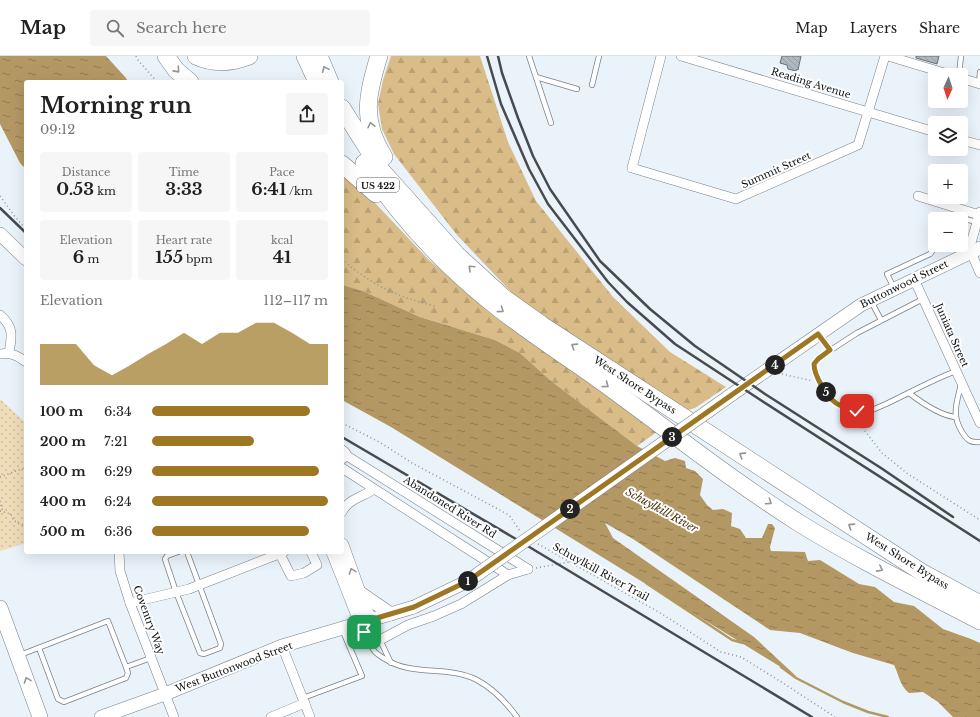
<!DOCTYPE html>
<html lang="en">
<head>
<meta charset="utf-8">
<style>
	:root { --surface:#fff; --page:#f6f6f6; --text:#222; --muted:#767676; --line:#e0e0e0; --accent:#9e7724 }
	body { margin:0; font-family:"Libre Baskerville",serif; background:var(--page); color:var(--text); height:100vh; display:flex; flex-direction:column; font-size:15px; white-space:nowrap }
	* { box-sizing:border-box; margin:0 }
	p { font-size:13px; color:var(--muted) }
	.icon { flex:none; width:22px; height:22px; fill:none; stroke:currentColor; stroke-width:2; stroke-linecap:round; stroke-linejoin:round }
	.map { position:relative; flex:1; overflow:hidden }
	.drawer { position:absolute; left:24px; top:24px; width:320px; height:474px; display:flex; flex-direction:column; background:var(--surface); border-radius:4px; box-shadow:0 4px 16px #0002 }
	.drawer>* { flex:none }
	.needle { width:26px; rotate:183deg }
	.tools { position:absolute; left:928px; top:12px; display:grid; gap:8px }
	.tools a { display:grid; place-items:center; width:40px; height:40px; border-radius:4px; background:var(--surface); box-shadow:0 4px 16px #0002; font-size:20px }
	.pin { position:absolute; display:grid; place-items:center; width:34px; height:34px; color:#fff; margin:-17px; border-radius:8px; box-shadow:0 2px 6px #0006 }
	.km { position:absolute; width:20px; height:20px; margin:-10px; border-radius:50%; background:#222; color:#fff; font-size:11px; line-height:20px; text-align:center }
	.round { display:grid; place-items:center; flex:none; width:42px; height:42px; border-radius:4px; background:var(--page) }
	.overview { display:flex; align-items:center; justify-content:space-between; height:68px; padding:0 16px }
	h1 { font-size:22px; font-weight:700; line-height:30px }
	.figures { display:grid; grid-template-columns:repeat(3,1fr); gap:6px; height:68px; padding:4px 16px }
	.figures div { display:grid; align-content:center; border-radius:4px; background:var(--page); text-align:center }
	.figures b { font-size:17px; font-weight:700 }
	.figures small { font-size:11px; font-weight:400 }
	.figures p { font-size:11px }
	.chart { height:112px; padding:8px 16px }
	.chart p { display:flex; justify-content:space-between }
	.chart svg { width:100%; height:72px; margin-top:4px; fill:var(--accent); opacity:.7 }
	ul { padding:0 16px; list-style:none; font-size:13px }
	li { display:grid; grid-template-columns:64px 48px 1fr; align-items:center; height:30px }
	li i { height:10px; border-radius:5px; background:var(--accent) }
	header { display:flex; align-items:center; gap:24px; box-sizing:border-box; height:56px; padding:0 20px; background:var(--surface); border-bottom:1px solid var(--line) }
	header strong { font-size:19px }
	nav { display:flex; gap:22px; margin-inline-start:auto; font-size:14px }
	.search { width:280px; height:36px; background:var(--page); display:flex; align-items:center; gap:10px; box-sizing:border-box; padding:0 14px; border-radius:4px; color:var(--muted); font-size:15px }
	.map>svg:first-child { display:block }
	.green { fill:url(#green-dots) }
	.forest { fill:url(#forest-firs) }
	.water { fill:url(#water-ripples) }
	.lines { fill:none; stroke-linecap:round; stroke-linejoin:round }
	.stream { stroke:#b49864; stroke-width:2.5 }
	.building { fill:url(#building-back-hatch); stroke:#686f76 }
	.lane-casing { stroke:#7a8188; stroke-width:6 }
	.street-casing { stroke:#7a8188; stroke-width:10 }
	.secondary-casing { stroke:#7a8188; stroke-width:14 }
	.primary-casing { stroke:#7a8188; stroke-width:16 }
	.highway-casing { stroke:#7a8188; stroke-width:18 }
	.path { stroke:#8e9499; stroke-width:1.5; stroke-dasharray:1 3; stroke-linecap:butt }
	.lane { stroke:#fff; stroke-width:4.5 }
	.street { stroke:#fff; stroke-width:9 }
	.secondary { stroke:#fff; stroke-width:13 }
	.primary { stroke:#fff; stroke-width:15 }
	.highway { stroke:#fff; stroke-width:17 }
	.rail { stroke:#474b4f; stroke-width:2.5 }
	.secondary-bridge-casing { stroke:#7a8188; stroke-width:14; stroke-linecap:butt }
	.secondary-bridge { stroke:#fff; stroke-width:13 }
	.oneway { stroke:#939596 }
	.route-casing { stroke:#fff; stroke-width:8 }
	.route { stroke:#9e7724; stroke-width:5 }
	.labels { text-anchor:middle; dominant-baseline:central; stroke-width:4; stroke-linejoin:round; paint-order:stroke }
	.shield { fill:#fefefe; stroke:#575a5b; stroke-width:1 }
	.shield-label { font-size:9px; font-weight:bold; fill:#101315 }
	.street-label { font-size:10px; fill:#101315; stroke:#fefefe }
	.water-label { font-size:11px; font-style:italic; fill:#4a360b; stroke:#fefefe }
</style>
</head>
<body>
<header>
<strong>Map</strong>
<div class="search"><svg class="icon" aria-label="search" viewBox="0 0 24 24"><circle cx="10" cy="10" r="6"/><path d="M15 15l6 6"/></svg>Search here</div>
<nav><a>Map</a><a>Layers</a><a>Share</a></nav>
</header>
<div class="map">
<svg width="980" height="661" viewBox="0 0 980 661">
	<defs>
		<pattern id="green-dots" width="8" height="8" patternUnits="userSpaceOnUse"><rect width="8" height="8" fill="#efdcb9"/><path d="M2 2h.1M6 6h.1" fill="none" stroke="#ccbc9e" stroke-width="1.8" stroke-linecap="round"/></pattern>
		<pattern id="forest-firs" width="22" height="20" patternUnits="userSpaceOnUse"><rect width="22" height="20" fill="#d9bc87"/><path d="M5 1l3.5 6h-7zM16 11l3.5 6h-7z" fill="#b9a174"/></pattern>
		<pattern id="water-ripples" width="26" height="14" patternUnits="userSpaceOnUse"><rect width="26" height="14" fill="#b49864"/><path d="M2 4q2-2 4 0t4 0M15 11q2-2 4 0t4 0" fill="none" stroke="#917b51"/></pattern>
		<pattern id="building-back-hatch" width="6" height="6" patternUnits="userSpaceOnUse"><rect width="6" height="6" fill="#b0b8bf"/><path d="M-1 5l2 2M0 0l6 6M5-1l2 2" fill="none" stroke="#969da3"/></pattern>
	</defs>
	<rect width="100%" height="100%" fill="#eaf2fa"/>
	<polygon class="green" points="0,343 26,367 26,487 0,495"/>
	<g class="forest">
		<polygon points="391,0 480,0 508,86 536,145 613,241 670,296 726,331 695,352 688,354 577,284 513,238 457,179 394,98 382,73 378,48 383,24"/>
		<polygon points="342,115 358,129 429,204 492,257 657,376 637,390 551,325 520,297 495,284 420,261 363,235 343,230"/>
	</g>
	<g class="water">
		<polygon points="0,0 106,0 126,22 128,26 26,26 26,113 20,107 0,68"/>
		<path d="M 342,229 L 363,235 L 420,261 L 495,284 L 520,297 L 551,325 L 637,390 L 665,405 L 675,402 L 685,405 L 686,412 L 695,415 L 703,423 L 700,439 L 707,449 L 713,454 L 723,453 L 732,457 L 731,470 L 740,473 L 746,482 L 762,482 L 768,468 L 772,468 L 775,472 L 770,491 L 771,495 L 805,496 L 808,505 L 820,504 L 859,528 L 875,531 L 894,546 L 914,550 L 943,573 L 971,583 L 980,587 L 980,661 L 953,661 L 938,646 L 923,636 L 909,637 C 900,630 899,619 894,609 L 853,597 L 800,577 L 770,574 L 633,483 L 605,467 L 613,482 L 754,581 L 797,621 L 391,371 L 342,344 Z"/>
	</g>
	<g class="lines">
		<g class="stream">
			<polyline points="646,527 732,584 743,587"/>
			<polyline points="781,611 796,622 843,646 868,656 888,661"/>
		</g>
	</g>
	<g class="building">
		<polygon points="782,0 801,0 798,14 797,13 796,15 788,13 787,9 780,7"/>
		<polygon points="916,0 939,0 937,8 916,2"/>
	</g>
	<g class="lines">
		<g class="lane-casing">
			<g id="lane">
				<polyline points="529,0 551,67"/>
				<polyline points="959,19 961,0"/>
				<polyline points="536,21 577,33"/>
				<polyline points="979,28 980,16"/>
				<polyline points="592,29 599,0"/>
				<polyline points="961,168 965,163 977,166"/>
				<polyline points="894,232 887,218 930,198 937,189"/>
				<path d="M 923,243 L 857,277 L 817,303 C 812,311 816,320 821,328 C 830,343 837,349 854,354 C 856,355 860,357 863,356 C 870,356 879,351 886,348 C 909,337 932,324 956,315"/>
				<polyline points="871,245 881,264"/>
				<polyline points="819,279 830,294"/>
				<path d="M 961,328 C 957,347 951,358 962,376 C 967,384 970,387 980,386"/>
				<path d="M 909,337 C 922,347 939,359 955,361"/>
				<polyline points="178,496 167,500 165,503 176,536 200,597 204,598 220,592 221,588 187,496"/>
				<polyline points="371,565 391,607"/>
				<path d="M 361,569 C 365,578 369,588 375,596 C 378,599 382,601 385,603 C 413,621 448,609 477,624 C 494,633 506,646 517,661"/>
				<polyline points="39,592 58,643 64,646 126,622 128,617 126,611"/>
				<polyline points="20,599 108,565 126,611 151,602"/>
				<polyline points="303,642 362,620 342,573"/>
			</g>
		</g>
		<g class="street-casing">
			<g id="street">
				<polyline points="661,0 632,112 736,143 858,89 885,0"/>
				<polyline points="681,0 935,76"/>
				<polyline points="888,0 951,19"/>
				<polyline points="961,22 980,28"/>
				<polyline points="961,84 980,89"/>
				<polyline points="918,140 979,159"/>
				<polyline points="971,196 980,217"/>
				<polyline points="968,197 980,156"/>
				<polyline points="914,223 980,367"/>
				<path d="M 0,259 C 14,271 12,280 9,297"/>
				<path d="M 0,298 C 11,296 18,300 26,306"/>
				<polyline points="344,398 528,513"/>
				<polyline points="342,412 508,519"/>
				<path d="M 342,456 C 348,443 363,441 374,433"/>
				<polyline points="119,496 120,515 130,547 174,661"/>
				<polyline points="280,498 291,520 304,517 317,509 311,496"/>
				<polyline points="130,547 189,533 284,496"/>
				<polyline points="380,584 408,569 434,560 461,548 508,519 528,513"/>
				<polyline points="282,590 310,661"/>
				<polyline points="271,661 305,647"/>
			</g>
		</g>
		<g class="secondary-casing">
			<g id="secondary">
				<polyline points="0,178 26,203"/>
				<polyline points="731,339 861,249 980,192"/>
				<polyline points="342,396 344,398 342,401"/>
				<polyline points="342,489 365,553 371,564"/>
				<polyline points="333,496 361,567"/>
				<polyline points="359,536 391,558"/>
				<polyline points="101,661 165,638 282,590 414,551"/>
			</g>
		</g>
		<g class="primary-casing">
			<polyline id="primary" points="0,552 40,661"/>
		</g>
		<g class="highway-casing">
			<g id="highway">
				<polyline points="166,0 176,14 190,26"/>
				<path d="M 196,0 C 213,8 231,7 249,0"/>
				<polyline points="305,0 317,26"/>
				<polyline points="319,0 330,26"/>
				<path d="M 379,0 C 367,38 361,65 384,101"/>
				<polyline points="342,52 381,114 457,199 503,241 542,269 923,517 980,548"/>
				<path d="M 364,107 C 399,160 443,208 492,247 C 529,277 571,303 609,331 C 672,377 733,425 799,467 C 857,503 919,533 980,565"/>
				<polyline points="342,108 376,138"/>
			</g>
		</g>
		<g class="path">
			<polyline points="136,0 138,4 157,26"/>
			<polyline points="0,140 16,162 26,173"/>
			<path d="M 342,203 C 371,229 398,241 435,250"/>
			<polyline points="782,318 813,325"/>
			<polyline points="855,362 882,397 908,418 980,464"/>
			<polyline points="342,367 381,387 412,407 509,459 520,475"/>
			<polyline points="0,421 24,412 26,409"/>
			<polyline points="0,445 3,456"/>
			<polyline points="0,455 11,458 13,464 21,469 26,467"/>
			<polyline points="538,488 662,558 721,596 741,601 783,627 835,661"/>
			<polyline points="536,512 569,506"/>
		</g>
		<use href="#lane" class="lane"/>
		<use href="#street" class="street"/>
		<use href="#secondary" class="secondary"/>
		<use href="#primary" class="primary"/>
		<use href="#highway" class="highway"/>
		<g class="rail">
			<polyline points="487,0 501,48 529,113 548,148 608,226 627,246 675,288 759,343 980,485"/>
			<polyline points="498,0 502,17 518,62 533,100 550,133 600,205 650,253 695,290 765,338 881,412 953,461"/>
			<polyline points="0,152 26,177"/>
			<polyline points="342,381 521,486 812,661"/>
		</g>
		<g class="secondary-bridge-casing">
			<polyline id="secondary-bridge" points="414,551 468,525 731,339"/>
		</g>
		<use href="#secondary-bridge" class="secondary-bridge"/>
	</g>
	<defs><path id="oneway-chevron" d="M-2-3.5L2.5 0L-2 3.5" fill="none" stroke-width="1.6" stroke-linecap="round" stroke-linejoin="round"/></defs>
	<g class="oneway">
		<use href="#oneway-chevron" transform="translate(325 13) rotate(-114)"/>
		<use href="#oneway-chevron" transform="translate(177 14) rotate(48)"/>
		<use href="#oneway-chevron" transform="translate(371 69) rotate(-103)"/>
		<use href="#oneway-chevron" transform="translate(471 212) rotate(-137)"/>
		<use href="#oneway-chevron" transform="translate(501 254) rotate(36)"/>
		<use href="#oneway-chevron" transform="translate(574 290) rotate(-147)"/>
		<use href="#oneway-chevron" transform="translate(606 329) rotate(36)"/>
		<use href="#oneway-chevron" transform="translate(742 399) rotate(-147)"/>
		<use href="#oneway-chevron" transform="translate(769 446) rotate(34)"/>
		<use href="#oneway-chevron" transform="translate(851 470) rotate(-147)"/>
		<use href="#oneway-chevron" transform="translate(880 513) rotate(28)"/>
		<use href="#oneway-chevron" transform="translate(352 515) rotate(-110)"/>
		<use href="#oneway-chevron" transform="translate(27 624) rotate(-110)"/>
	</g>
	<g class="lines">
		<g class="route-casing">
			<path id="route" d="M 364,576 L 360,567 L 414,551 L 468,525 L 818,278 L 830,294 L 818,303 L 814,308 C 814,319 826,340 836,347 C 842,351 850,353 857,355"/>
		</g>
		<use href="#route" class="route"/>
	</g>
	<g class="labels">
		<rect class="shield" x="357" y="122" width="42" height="14" rx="3"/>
		<g class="shield-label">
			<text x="378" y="129">US 422</text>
		</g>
		<g class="street-label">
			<text transform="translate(811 27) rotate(17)">Reading Avenue</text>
			<text transform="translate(776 114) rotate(-24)">Summit Street</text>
			<text transform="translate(904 228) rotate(-26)">Buttonwood Street</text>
			<text transform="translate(952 279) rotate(66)">Juniata Street</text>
			<text transform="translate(635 329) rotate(33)">West Shore Bypass</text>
			<text transform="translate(450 451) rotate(32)">Abandoned River Rd</text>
			<text transform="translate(907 505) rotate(32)">West Shore Bypass</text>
			<text transform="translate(601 516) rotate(29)">Schuylkill River Trail</text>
			<text transform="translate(149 564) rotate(70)">Coventry Way</text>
			<text transform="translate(234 611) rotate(-21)">West Buttonwood Street</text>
		</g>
		<g class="water-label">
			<text transform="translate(662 454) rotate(29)">Schuylkill River</text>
		</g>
	</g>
</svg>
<div class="tools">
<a><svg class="needle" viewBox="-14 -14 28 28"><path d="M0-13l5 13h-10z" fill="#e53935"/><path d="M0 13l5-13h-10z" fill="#767676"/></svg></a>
<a><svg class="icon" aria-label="layers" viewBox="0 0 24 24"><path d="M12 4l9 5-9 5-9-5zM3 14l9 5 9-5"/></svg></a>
<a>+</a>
<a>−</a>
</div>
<div class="pin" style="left:364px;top:576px;background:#1e9e55"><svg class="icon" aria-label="arrive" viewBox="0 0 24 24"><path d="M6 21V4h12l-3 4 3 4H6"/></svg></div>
<div class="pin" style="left:857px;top:355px;background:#d93025"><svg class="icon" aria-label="check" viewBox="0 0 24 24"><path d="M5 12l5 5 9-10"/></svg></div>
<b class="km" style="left:468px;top:525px">1</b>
<b class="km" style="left:570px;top:453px">2</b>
<b class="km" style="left:672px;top:381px">3</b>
<b class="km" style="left:775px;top:309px">4</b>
<b class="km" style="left:826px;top:336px">5</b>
<section class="drawer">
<div class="overview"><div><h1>Morning run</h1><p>09:12</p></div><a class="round"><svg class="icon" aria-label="share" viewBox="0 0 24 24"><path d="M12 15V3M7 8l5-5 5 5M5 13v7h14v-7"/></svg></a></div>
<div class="figures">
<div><p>Distance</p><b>0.53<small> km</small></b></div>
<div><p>Time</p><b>3:33</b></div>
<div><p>Pace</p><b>6:41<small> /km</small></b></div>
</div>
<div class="figures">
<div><p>Elevation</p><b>6<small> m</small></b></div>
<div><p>Heart rate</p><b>155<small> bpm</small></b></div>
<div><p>kcal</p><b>41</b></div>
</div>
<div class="chart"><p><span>Elevation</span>112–117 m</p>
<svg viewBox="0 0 160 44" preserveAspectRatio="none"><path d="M0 44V19L10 19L20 19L30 32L40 38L50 32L60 25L70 19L80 12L90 19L100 12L110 12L120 6L130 6L140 12L150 19L160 19V44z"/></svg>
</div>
<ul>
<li><b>100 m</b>6:34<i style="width:90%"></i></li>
<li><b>200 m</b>7:21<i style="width:58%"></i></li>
<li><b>300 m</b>6:29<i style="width:95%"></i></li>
<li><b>400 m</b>6:24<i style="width:100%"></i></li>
<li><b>500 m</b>6:36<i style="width:89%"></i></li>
</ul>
</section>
</div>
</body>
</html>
